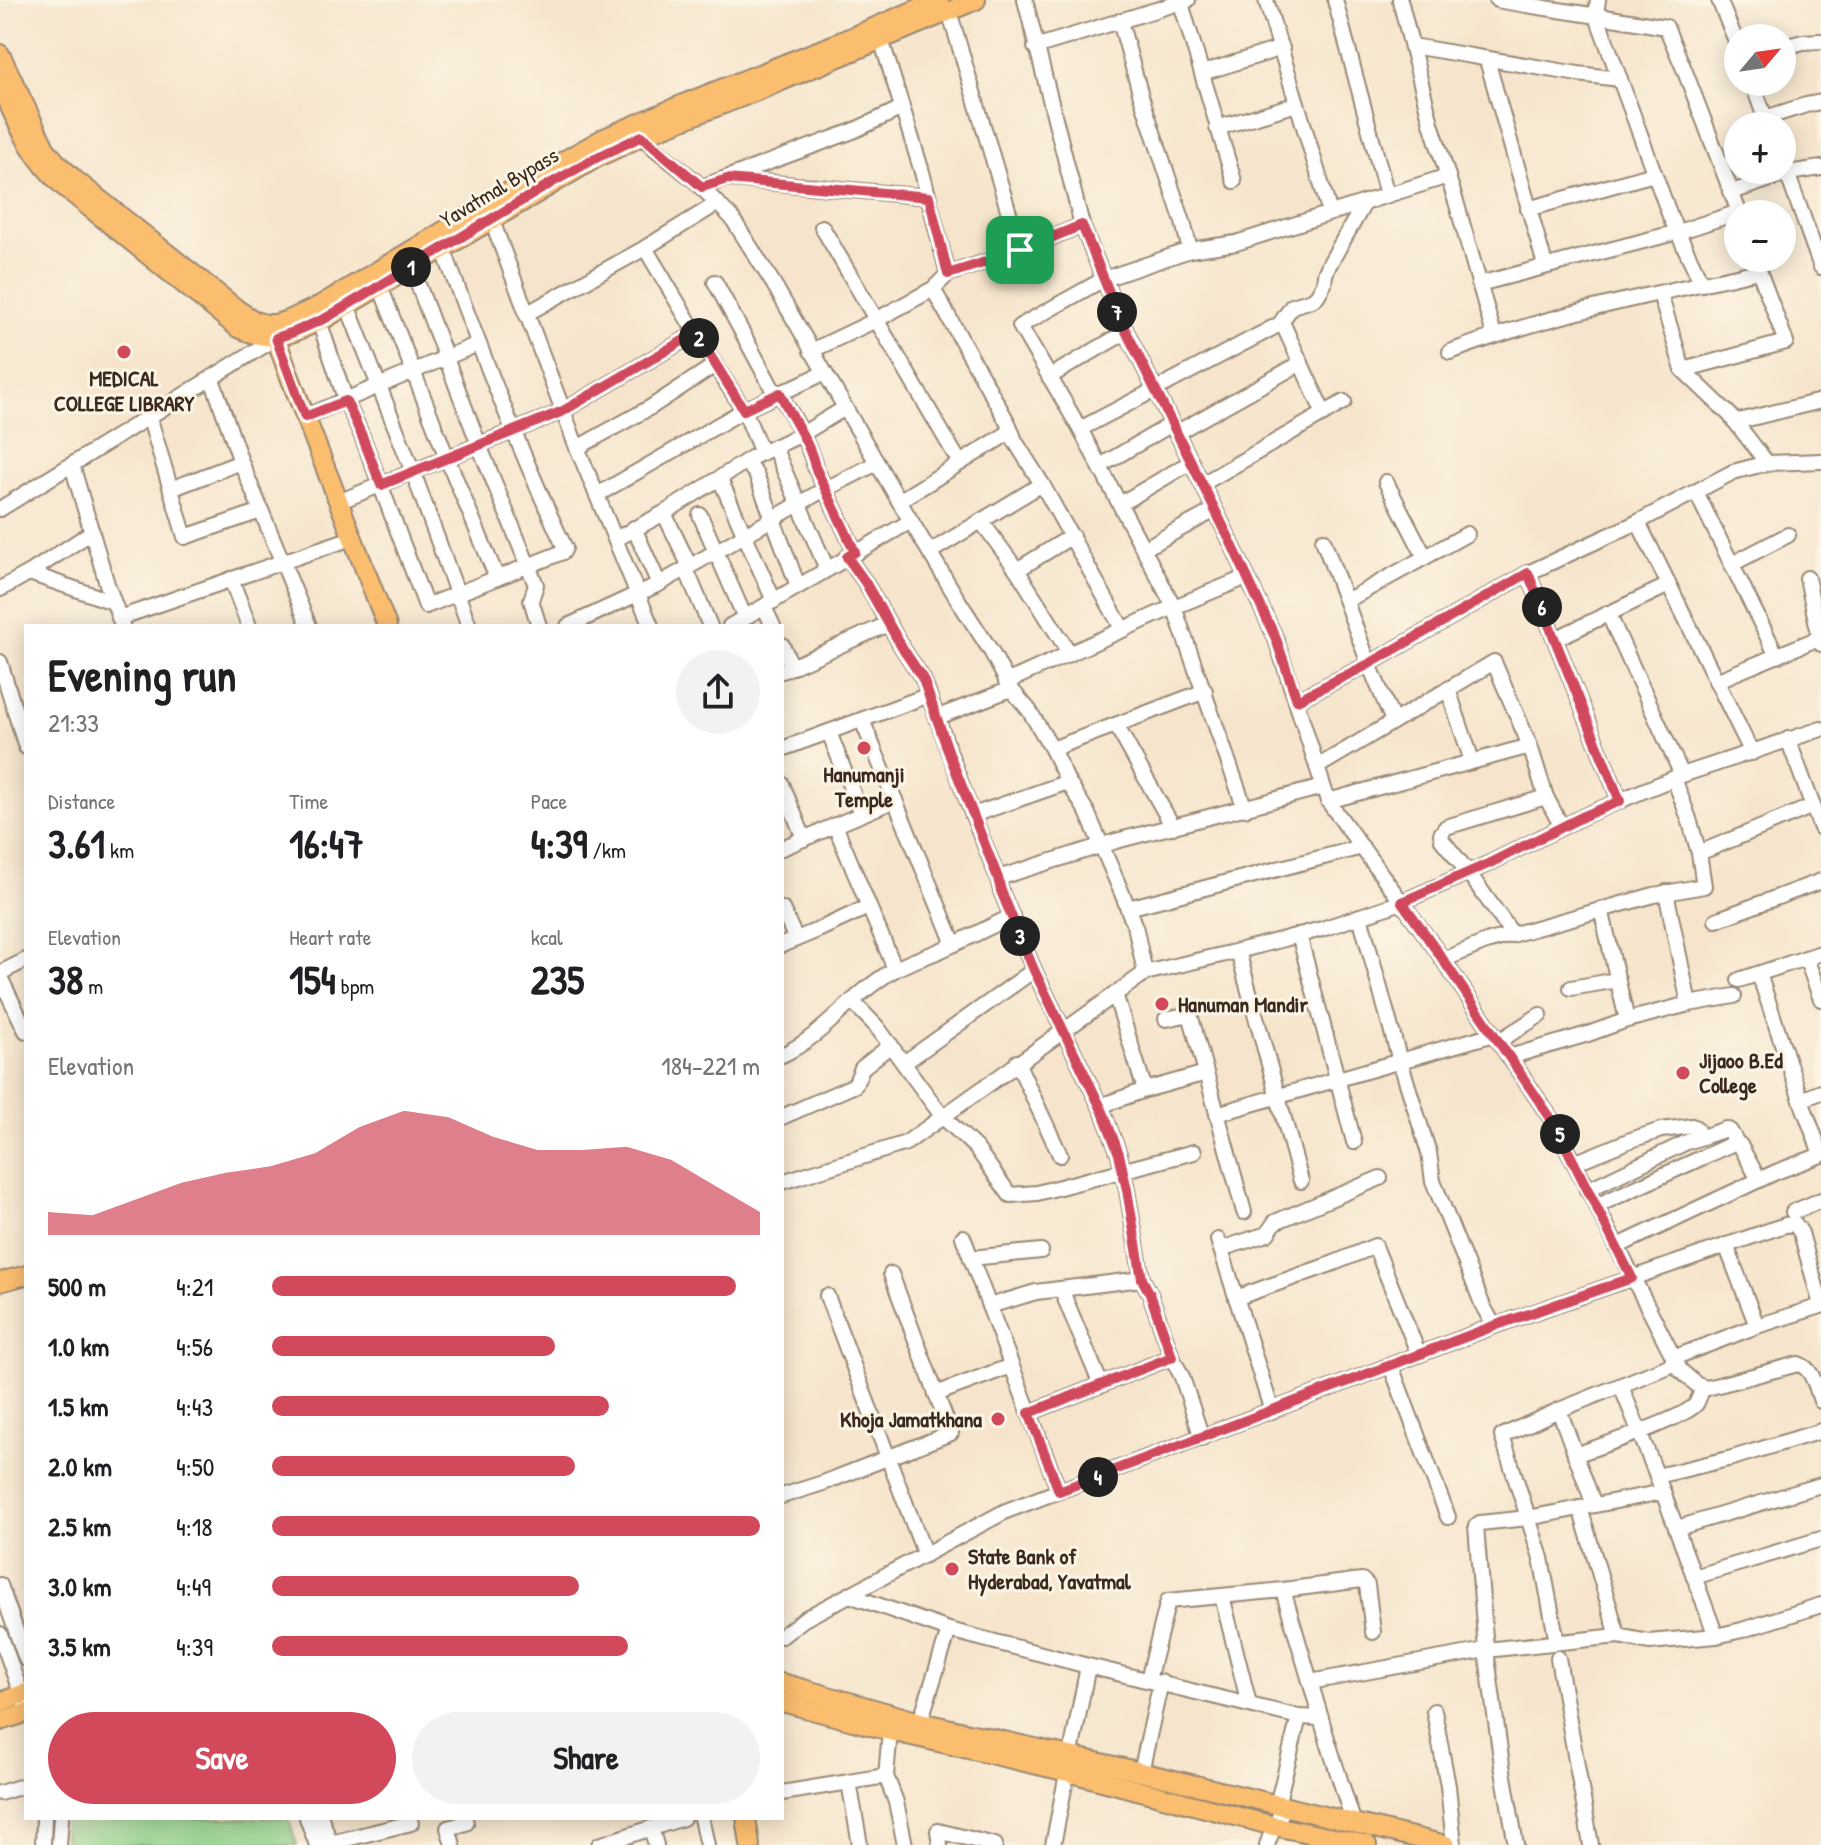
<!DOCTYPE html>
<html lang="en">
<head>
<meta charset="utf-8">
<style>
	:root { --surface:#fff; --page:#f2f2f2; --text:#202124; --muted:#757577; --accent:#d1495b }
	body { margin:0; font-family:"Patrick Hand",sans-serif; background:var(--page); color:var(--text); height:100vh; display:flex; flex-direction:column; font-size:30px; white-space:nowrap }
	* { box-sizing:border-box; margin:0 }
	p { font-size:26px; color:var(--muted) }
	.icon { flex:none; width:44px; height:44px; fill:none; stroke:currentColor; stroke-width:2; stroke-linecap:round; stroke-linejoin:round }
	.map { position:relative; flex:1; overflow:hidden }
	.drawer { position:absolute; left:24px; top:624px; width:760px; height:1196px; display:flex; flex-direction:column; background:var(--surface); border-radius:0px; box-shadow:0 4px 20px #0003 }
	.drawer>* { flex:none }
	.needle { width:52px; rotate:61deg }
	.tools { position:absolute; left:1724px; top:24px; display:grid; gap:16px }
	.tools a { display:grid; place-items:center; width:72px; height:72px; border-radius:50%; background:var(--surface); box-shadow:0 4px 20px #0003; font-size:40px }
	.pin { position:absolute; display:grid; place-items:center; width:68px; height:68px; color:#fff; margin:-34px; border-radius:16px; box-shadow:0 4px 12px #0006 }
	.km { position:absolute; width:40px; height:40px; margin:-20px; border-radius:50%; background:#222; color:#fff; font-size:22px; line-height:40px; text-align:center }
	.round { display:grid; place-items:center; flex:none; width:84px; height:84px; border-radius:42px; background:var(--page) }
	.summary { display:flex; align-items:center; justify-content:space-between; height:136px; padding:0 24px }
	h1 { font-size:44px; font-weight:800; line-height:60px }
	.figures { display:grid; grid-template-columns:repeat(3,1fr); gap:12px; height:136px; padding:8px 24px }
	.figures div { display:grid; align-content:center }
	.figures b { font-size:40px; font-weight:800 }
	.figures small { font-size:22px; font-weight:400 }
	.figures p { font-size:22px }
	.chart { height:224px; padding:16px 24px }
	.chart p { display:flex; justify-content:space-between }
	.chart svg { width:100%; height:144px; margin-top:8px; fill:var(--accent); opacity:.7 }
	.button { display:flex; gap:16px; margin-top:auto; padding:16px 24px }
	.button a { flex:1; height:92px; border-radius:48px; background:var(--accent); color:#fff; font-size:32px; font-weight:800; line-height:92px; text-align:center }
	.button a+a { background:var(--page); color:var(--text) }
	ul { padding:0 24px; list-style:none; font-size:26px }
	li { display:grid; grid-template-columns:128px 96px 1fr; align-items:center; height:60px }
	li i { height:20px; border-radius:10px; background:var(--accent) }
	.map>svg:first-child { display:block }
	.garden { fill:#90d28a; stroke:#667e54; stroke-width:2 }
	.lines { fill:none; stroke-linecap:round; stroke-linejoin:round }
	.minor-casing { stroke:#988875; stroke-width:18 }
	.major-casing { stroke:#988875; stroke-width:22 }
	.minor { stroke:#fff; stroke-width:14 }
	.major { stroke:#fbbd6e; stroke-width:18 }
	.route-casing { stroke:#fff; stroke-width:16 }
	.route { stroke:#d1495b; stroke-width:10 }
	.poi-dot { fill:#d1495b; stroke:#fcf5e5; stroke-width:3 }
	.labels { text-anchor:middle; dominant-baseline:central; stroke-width:6; stroke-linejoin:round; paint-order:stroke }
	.street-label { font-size:22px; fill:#3b2a1e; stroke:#fcf5e5 }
	.poi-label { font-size:22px; font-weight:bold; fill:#3b2a1e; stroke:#fcf5e5; text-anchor:start }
</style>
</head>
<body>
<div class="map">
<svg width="1821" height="1845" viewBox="0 0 1821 1845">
	<rect width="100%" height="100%" fill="#fcf5e5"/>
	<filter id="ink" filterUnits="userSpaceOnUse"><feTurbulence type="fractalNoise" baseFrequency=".0125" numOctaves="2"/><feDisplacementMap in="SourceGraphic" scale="16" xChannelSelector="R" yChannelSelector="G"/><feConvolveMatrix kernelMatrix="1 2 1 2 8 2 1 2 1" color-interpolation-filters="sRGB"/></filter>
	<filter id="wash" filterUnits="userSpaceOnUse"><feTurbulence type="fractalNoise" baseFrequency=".006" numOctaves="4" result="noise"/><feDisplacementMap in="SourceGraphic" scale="32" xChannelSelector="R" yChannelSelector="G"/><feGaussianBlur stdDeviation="1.8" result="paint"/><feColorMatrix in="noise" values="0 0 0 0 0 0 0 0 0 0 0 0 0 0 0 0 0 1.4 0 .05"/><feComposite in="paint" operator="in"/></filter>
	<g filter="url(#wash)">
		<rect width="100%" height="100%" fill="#f6e5cc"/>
		<polygon class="garden" points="63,1818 288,1818 297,1845 65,1845"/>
	</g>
	<g filter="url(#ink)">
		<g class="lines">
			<g class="minor-casing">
				<g id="minor">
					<path d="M 1025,0 L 1082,225 L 1120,319 L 1229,538 L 1276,639 L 1328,801 L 1435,948 L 1554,1123 L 1680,1370 L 1697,1385 L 1707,1388 L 1798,1364 C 1813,1368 1816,1387 1821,1401"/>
					<polyline points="1180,0 1234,181"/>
					<polyline points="1266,0 1330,213"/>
					<polyline points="1335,0 1387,195"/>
					<polyline points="1400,0 1431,123 1457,205 1494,335"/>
					<polyline points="1598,0 1596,14 1670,216 1702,284"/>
					<polyline points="1719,0 1738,46"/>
					<polyline points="949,11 1020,250"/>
					<polyline points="1120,21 1141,96 1183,222 1190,250"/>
					<polyline points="881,39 922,172 948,274"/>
					<polyline points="1412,46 1578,74 1620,79"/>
					<polyline points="1035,47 1188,0"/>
					<polyline points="1782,48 1803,42 1821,41"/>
					<polyline points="1487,60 1545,265"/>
					<polyline points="1202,73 1282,48"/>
					<polyline points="1752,82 1768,126"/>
					<polyline points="1765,118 1806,105 1821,102"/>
					<polyline points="638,128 642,136 653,147 694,180 732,218 773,283 899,501 958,600 991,651 1011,689 1029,710 1052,749 1068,782 1087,812 1124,898 1136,930 1145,973"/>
					<polyline points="1217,128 1297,104"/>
					<polyline points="1782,159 1821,267"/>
					<polyline points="732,179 929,197"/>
					<polyline points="702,187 853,131 902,108"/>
					<polyline points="1732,192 1788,173 1821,168"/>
					<polyline points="1528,209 1654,174"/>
					<polyline points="491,218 574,440 651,626"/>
					<polyline points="822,227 960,463"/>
					<polyline points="645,248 713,362 744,410 762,453"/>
					<polyline points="411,266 479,445 536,585 531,600 539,626"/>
					<path d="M 715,282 L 772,388 C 787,399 810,448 815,467 L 855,552"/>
					<path d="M 1479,284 L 1678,232 L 1739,212 L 1684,69 L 1666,27 C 1610,17 1553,10 1497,0"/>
					<polyline points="380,286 447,458 497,578"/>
					<polyline points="933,289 1009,425 1015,441 1042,484 1123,630"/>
					<polyline points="1660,294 1683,370 1730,415 1767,463"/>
					<polyline points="347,305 413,472 469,626"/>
					<polyline points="526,314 645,248 718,203"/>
					<path d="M 319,321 L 346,401 L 362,436 L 426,606 L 563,552 L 565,548 C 519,450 480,350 443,248"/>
					<polyline points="1282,322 1324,414"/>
					<polyline points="811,351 876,320 933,289 948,274 1011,254 1082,225"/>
					<path d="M 1450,352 C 1549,314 1656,294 1759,271 L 1786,342 L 1683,370"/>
					<polyline points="1049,377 1126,332"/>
					<polyline points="212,379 241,462 309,626"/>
					<polyline points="149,416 185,537 261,511"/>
					<polyline points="305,417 478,344"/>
					<polyline points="1735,422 1821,401"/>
					<polyline points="1080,429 1280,324 1292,306 1312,300 1317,296 1324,284 1325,274 1329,265 1365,202"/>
					<polyline points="1176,433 1301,363"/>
					<polyline points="774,447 827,569"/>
					<polyline points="577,448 651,407 715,365"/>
					<polyline points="746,462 756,474 798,586"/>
					<polyline points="72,465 107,584 122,625"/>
					<polyline points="1100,466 1172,424"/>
					<polyline points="720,479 774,601"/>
					<polyline points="1386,482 1425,557"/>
					<polyline points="1202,484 1344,402"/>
					<polyline points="171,489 241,462"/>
					<polyline points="1696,492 1777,656"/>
					<polyline points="597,495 744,410 824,373"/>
					<polyline points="899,501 1010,432"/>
					<polyline points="338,502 563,411 696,333"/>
					<polyline points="1120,504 1191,462"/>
					<polyline points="0,509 276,338"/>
					<polyline points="664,513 690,567"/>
					<polyline points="700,515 745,618"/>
					<polyline points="981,521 1017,570 1070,654"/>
					<polyline points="1638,522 1752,753"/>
					<polyline points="634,528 659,584"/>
					<polyline points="616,539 664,513 753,457 802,434 845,408"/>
					<polyline points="1323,540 1369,664 1393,721"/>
					<polyline points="1145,548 1215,510"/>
					<polyline points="930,552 1042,484"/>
					<polyline points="847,557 865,582 903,649 923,679 968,803 998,878 1001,891 1034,970 1103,1112 1119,1154 1127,1190 1142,1279 1150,1294 1172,1357 1182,1377 1202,1438"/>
					<polyline points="1732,564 1788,535"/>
					<polyline points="686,569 710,626"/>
					<polyline points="1017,570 1072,536"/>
					<polyline points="29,573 113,602"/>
					<polyline points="1528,573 1620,801"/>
					<polyline points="1807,578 1821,644"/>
					<polyline points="231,579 249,626"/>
					<polyline points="0,589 29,573 92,532"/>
					<polyline points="1346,601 1467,534"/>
					<polyline points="764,607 773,626"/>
					<polyline points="1608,613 1682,775"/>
					<polyline points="119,618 352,538"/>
					<polyline points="568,626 659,584 818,493 877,463"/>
					<polyline points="730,626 911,521"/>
					<polyline points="1555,639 1669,585"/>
					<polyline points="782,645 792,667"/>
					<polyline points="0,662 26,747"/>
					<polyline points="782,671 888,624"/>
					<polyline points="1716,681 1819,638"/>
					<polyline points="1006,682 1162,612 1247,577"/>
					<polyline points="1448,689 1472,761"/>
					<polyline points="1297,700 1369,664 1528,573 1638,522 1733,472 1767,463 1821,461"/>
					<polyline points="938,717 1011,689"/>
					<polyline points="862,720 954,944"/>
					<polyline points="1116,725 1173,827"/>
					<polyline points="829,732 861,814"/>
					<polyline points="1788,739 1821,828"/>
					<polyline points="782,749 929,695"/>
					<polyline points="1052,749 1205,691"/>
					<polyline points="1317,767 1494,662 1530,746 1546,797 1562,827"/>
					<polyline points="782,784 804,839"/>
					<polyline points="1328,801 1530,746"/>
					<polyline points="1245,809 1174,607 1080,429 1020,326 1104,279 1190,250 1236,243 1448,176"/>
					<polyline points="973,815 1068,782"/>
					<polyline points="835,825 895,969"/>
					<polyline points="782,848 895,800"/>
					<polyline points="1699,853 1813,806"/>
					<polyline points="998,878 1116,841 1323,787"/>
					<polyline points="1666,892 1689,1004"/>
					<polyline points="1128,908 1362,847"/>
					<polyline points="782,909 796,939"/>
					<polyline points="1601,909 1627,1020"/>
					<polyline points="1360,916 1400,1061 1429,1153 1433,1181 1483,1306 1494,1326"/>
					<polyline points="1716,920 1821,881"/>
					<polyline points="1299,935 1354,1142"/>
					<polyline points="1513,935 1468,872 1442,840 1441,834 1446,827 1546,797"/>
					<polyline points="782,945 818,930 868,907"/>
					<polyline points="1238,951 1301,1181"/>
					<polyline points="1806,958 1821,999"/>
					<polyline points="1443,960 1486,942 1654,895 1704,886 1699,853 1689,819 1674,778"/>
					<polyline points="0,973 26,960"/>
					<polyline points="1759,974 1801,1100 1821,1154"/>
					<polyline points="0,977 26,1031"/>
					<polyline points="1739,980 1821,953"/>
					<polyline points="1571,988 1618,980"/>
					<polyline points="1115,994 1145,1090"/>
					<polyline points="852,1001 877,1027 942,1116 976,1148 1010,1195 1037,1193 1194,1152"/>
					<polyline points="1166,1019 1190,1014 1244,1212"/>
					<polyline points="1499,1041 1540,1015"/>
					<path d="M 782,1055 C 825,1035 849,997 889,973 C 904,963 923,958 939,951 C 964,940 988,928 1012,916"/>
					<polyline points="1509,1057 1588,1034 1627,1020 1689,1004 1734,996"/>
					<polyline points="1017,1062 1060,1155"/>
					<polyline points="904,1063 1034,970"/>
					<polyline points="1801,1100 1821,1092"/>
					<polyline points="1100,1106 1145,1090 1206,1073"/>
					<polyline points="1217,1114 1494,1034"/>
					<polyline points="782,1117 855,1085 862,1068 891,1045"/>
					<polyline points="1574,1163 1628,1141 1661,1130 1692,1126 1696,1128 1699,1137"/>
					<polyline points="782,1182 906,1143 1145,973 1238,951 1322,929 1402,902 1490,863 1584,816 1645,790 1682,775 1821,729"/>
					<polyline points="1587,1190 1687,1142 1726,1129 1730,1131 1737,1143"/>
					<polyline points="1596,1206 1734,1143 1740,1145 1759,1180"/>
					<polyline points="1793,1212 1821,1200"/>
					<polyline points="963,1237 1059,1491"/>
					<polyline points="1218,1240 1272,1411"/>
					<polyline points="1726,1245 1757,1326"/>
					<polyline points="1616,1247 1776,1172 1821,1155"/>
					<polyline points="1221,1249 1267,1234 1275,1222 1380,1178"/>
					<polyline points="971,1258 1041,1251"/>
					<polyline points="1061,1289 1101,1385"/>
					<polyline points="827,1296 925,1555"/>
					<polyline points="1236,1298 1334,1263 1375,1246 1419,1355"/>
					<polyline points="989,1306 1036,1292 1142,1279"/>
					<polyline points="1673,1358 1757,1326 1821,1306"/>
					<polyline points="1391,1366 1448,1517"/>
					<polyline points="1621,1386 1657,1476 1716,1636"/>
					<polyline points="936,1394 1011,1366"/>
					<polyline points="1559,1410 1594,1505"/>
					<polyline points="1029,1413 1172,1357"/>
					<path d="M 1575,1455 C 1597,1447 1684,1419 1696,1404 C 1699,1399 1701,1392 1703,1387"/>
					<polyline points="1657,1476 1732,1458 1821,1431"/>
					<polyline points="782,1496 823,1483 951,1433 891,1274"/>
					<polyline points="1580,1508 1618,1636"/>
					<polyline points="1677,1528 1821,1485"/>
					<polyline points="1694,1577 1821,1539"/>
					<polyline points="0,1585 26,1659"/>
					<polyline points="1283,1590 1328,1742 1354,1824"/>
					<polyline points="849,1595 949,1630 1088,1666 1299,1717 1321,1718"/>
					<polyline points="1222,1596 1249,1704"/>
					<polyline points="0,1634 26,1708"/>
					<polyline points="782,1636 804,1619 1006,1511 1494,1326 1785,1225 1795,1224 1801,1233 1821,1305"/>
					<polyline points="1557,1642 1541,1558 1502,1436 1559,1410 1676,1363"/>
					<polyline points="1558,1658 1591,1845"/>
					<polyline points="1148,1680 1168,1601 1283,1590 1362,1580 1367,1585 1373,1632"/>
					<polyline points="1310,1682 1486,1650 1618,1636 1649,1642 1716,1636 1742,1630 1821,1605"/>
					<polyline points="1434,1711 1448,1786 1454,1845"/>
					<polyline points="920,1722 949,1630"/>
					<polyline points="890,1731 886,1776 896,1802 905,1845"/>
					<polyline points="1141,1772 1161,1682"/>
					<polyline points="849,1782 860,1845"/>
					<polyline points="0,1793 26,1785"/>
					<polyline points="782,1793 886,1776"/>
					<polyline points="1277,1805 1299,1717"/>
					<polyline points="307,1818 317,1845"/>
					<polyline points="321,1818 331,1845"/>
					<polyline points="701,1818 707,1845"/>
					<polyline points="651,1828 656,1845"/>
					<polyline points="330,1843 411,1823"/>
					<polyline points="43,1845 44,1818"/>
					<polyline points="59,1845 61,1818"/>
					<polyline points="453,1845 448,1828 466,1823 465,1818"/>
					<polyline points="599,1845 683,1818"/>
					<polyline points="940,1845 938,1831 995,1845"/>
					<polyline points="1053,1845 1088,1666"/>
					<polyline points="1267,1845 1274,1826 1285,1807"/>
					<polyline points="1516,1845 1502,1765 1486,1650 1476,1526 1480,1523 1528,1518 1663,1492"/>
				</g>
			</g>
			<g class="major-casing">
				<g id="major">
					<polyline points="0,54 45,148 57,163 74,179 238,310 255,321 266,324 276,324 291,319 319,306 522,184 604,138 688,102 835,44 939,0"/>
					<path d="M 0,85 C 18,124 30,155 62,185 L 238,328 C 277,345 289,334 326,318 L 598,157 L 649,133 L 762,89 L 976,0"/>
					<polyline points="276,326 276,338 286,367 387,626"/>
					<polyline points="0,1282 26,1275"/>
					<polyline points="782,1683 920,1722 1141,1772 1446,1845"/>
					<polyline points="0,1702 26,1693"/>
					<polyline points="782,1702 890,1731 1068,1772 1274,1826 1367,1845"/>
					<polyline points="0,1721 26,1713"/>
					<polyline points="746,1818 750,1845"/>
				</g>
			</g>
			<use href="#minor" class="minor"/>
			<use href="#major" class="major"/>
		</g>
	</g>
	<g class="lines" filter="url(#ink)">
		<g class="route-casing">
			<path id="route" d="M 642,136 L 702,187 L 727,179 L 929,197 L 948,274 L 1011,254 L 1082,225 L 1120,319 L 1229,538 L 1276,639 L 1297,700 L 1369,664 L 1528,573 L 1620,801 L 1584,816 L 1490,863 L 1402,902 L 1435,948 L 1554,1123 L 1632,1278 L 1494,1326 L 1059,1491 L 1029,1413 L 1172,1357 L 1150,1294 L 1142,1279 L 1127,1190 L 1119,1154 L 1103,1112 L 1034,970 L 1001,891 L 998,878 L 950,756 L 923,679 L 903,649 L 865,582 L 847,557 L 855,552 L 815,467 C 809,440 791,418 780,393 L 744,410 L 696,333 L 563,411 L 381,485 L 362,436 L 346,401 L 305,417 L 276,338 L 294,332 L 326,318 L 553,182 L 598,157 Z"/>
		</g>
		<use href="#route" class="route"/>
	</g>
	<g class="poi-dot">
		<circle cx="124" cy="352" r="8"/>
		<circle cx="864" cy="748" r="8"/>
		<circle cx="1162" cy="1004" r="8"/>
		<circle cx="1683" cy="1073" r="8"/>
		<circle cx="998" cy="1419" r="8"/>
		<circle cx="952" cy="1569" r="8"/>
	</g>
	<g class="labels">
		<g class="street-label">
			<text transform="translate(499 187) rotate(-31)">Yavatmal Bypass</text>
		</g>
		<g class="poi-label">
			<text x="124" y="378" text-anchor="middle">MEDICAL<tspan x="124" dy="25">COLLEGE LIBRARY</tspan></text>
			<text x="864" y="774" text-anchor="middle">Hanumanji<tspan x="864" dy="25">Temple</tspan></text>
			<text x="1178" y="1004">Hanuman Mandir</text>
			<text x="1699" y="1060">Jijaoo B.Ed<tspan x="1699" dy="25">College</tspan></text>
			<text x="982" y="1419" text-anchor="end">Khoja Jamatkhana</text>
			<text x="968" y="1556">State Bank of<tspan x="968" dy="25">Hyderabad, Yavatmal</tspan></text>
		</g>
	</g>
</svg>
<div class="tools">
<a><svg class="needle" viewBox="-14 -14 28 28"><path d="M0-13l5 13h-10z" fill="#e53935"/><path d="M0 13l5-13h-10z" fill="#757577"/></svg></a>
<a>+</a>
<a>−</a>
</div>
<div class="pin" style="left:1020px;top:250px;background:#1e9e55"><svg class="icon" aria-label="arrive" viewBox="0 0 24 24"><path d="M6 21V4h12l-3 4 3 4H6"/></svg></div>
<b class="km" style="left:411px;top:267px">1</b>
<b class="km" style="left:699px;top:338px">2</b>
<b class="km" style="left:1020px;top:936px">3</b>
<b class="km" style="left:1098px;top:1477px">4</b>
<b class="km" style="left:1560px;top:1134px">5</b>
<b class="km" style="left:1542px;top:607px">6</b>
<b class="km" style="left:1117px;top:312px">7</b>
<section class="drawer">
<div class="summary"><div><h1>Evening run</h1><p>21:33</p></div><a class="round"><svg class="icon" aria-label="share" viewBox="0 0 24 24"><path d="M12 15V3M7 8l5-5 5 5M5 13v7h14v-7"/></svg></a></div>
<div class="figures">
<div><p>Distance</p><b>3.61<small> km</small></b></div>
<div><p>Time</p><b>16:47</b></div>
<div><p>Pace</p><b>4:39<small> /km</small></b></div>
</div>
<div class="figures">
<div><p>Elevation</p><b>38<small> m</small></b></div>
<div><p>Heart rate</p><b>154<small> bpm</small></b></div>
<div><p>kcal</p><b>235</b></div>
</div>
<div class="chart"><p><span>Elevation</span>184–221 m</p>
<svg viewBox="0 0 160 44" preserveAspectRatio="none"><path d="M0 44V37L10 38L20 33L30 28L40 25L50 23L60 19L70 11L80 6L90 8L100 14L110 18L120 18L130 17L140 21L150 29L160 37V44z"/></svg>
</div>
<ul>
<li><b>500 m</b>4:21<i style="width:95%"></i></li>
<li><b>1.0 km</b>4:56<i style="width:58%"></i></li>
<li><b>1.5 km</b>4:43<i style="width:69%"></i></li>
<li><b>2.0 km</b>4:50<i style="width:62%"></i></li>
<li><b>2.5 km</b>4:18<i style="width:100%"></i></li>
<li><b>3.0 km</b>4:49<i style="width:63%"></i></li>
<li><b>3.5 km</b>4:39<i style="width:73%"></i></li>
</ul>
<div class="button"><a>Save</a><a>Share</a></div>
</section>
</div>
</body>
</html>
